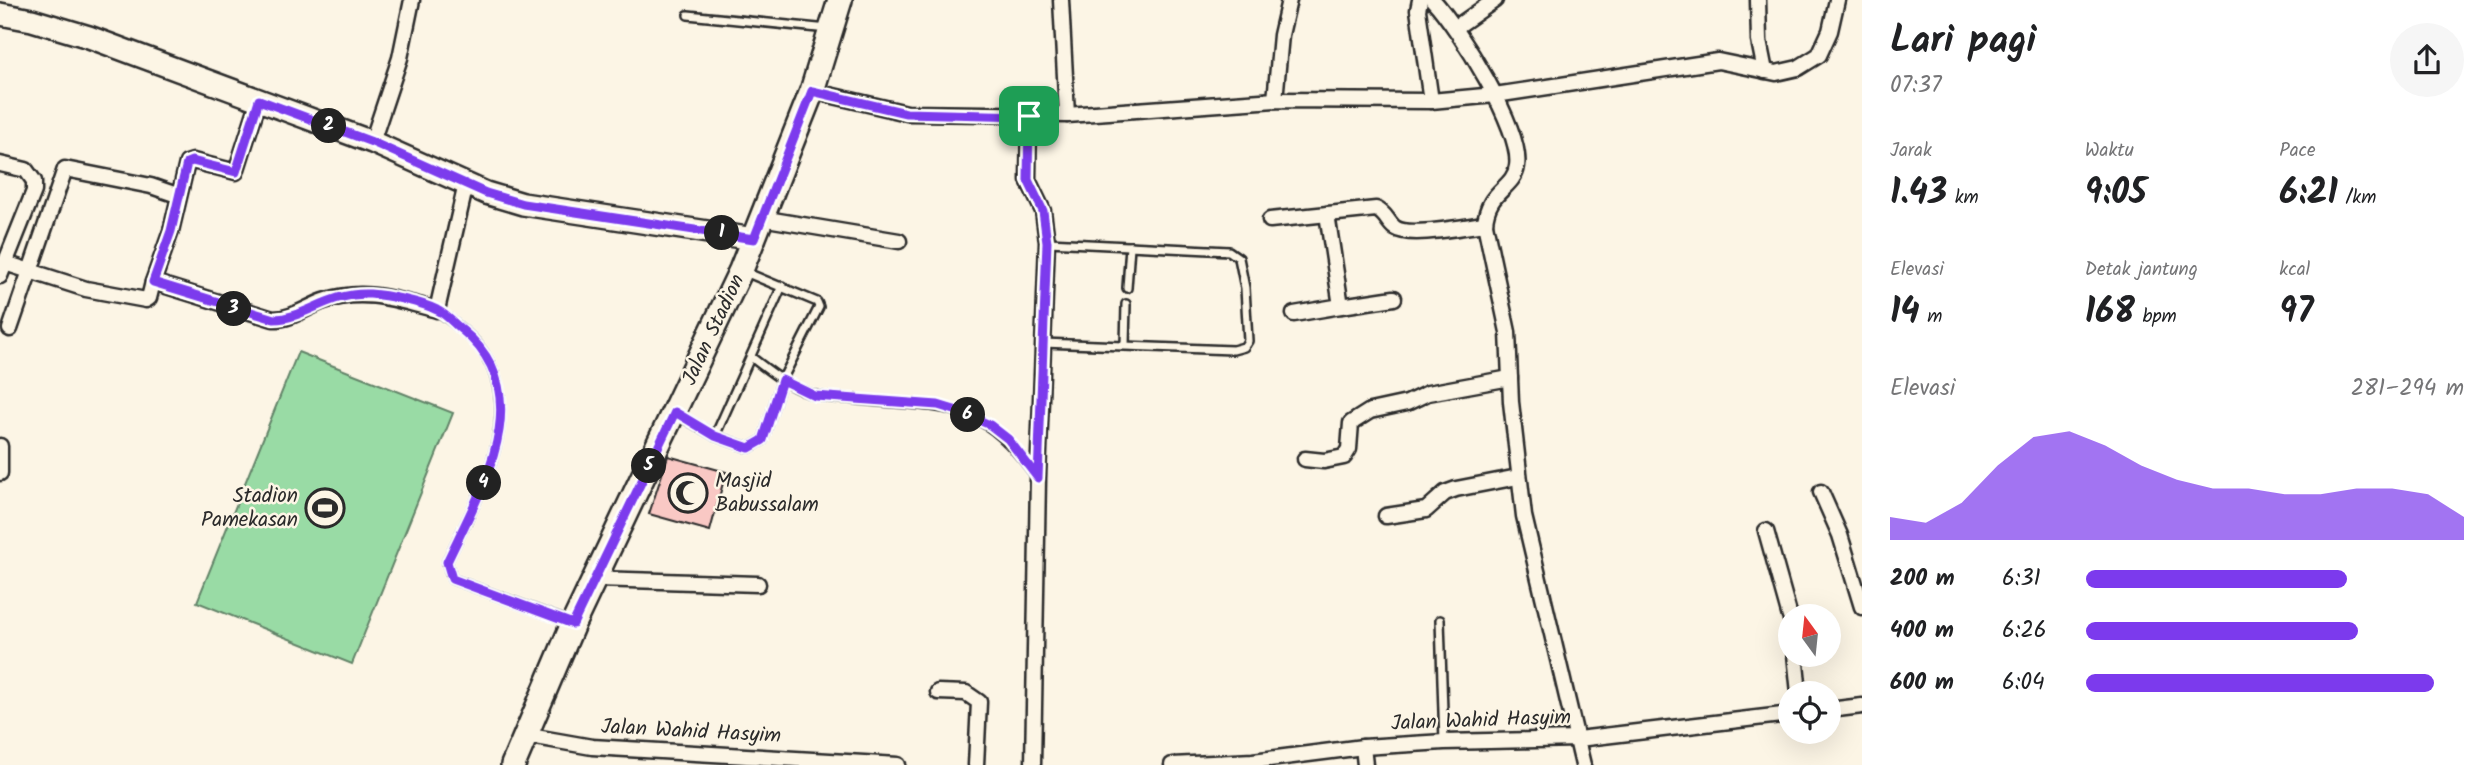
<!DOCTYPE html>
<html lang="id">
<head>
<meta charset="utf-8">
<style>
	:root { --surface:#fff; --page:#f6f6f6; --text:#202124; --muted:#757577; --accent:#7c3aed }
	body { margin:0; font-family:Kalam,sans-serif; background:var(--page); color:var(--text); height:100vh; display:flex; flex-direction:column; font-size:26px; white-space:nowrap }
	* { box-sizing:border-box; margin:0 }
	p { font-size:23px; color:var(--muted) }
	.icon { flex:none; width:38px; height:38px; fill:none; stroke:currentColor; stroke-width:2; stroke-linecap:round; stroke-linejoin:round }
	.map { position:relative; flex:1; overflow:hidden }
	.side { display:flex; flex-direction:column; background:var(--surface); width:630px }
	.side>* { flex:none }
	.needle { width:46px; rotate:345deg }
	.tools { position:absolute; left:1778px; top:604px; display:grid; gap:14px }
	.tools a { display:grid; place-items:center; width:63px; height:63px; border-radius:50%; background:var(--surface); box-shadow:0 7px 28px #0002; font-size:35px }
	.pin { position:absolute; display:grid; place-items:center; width:60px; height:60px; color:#fff; margin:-30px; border-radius:14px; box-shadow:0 4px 10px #0006 }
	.km { position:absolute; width:35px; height:35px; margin:-18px; border-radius:50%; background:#222; color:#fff; font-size:19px; line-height:35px; text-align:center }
	.round { display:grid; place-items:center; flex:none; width:74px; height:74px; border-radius:37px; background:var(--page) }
	.head { display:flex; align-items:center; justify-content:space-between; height:119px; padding:0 28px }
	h1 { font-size:38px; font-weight:700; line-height:52px }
	.stats { display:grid; grid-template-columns:repeat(3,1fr); gap:10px; height:119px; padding:7px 28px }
	.stats div { display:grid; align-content:center }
	.stats b { font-size:35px; font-weight:700 }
	.stats small { font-size:19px; font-weight:400 }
	.stats p { font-size:19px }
	.chart { height:196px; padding:14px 28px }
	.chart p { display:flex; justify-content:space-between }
	.chart svg { width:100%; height:126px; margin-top:7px; fill:var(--accent); opacity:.7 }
	ul { padding:0 28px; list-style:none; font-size:23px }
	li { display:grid; grid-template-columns:112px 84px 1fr; align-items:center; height:52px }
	li i { height:18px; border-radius:9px; background:var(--accent) }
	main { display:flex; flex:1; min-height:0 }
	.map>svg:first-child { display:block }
	.green { fill:#99dba5; stroke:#628368; stroke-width:2 }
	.building { fill:#f9c8c4; stroke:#2b2b2b; stroke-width:2 }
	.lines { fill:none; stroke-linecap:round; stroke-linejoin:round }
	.lane-casing { stroke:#2b2b2b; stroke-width:12 }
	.street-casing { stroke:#2b2b2b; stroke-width:19 }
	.secondary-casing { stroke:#2b2b2b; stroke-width:26 }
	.primary-casing { stroke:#2b2b2b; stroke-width:28 }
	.lane { stroke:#fcf5e5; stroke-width:7 }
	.street { stroke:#fcf5e5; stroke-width:14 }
	.secondary { stroke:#fcf5e5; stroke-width:21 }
	.primary { stroke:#fcf5e5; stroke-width:23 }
	.route-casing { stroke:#fff; stroke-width:14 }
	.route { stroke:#7c3aed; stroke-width:9 }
	.labels { text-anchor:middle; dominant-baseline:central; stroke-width:5; stroke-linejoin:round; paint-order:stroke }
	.street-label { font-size:21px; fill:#2b2b2b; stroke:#fcf5e5 }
	.poi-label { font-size:21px; fill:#2b2b2b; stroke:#fcf5e5; text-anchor:start }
</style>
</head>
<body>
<main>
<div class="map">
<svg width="1862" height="765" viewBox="0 0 1862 765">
	<rect width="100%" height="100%" fill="#fcf5e5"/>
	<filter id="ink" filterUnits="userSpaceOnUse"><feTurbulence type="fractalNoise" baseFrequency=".0143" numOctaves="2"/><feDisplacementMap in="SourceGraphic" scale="14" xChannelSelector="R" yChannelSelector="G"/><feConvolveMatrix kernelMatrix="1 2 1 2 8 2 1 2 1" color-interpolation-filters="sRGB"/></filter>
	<g filter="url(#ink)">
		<polygon class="green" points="298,352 453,413 352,664 197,602"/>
		<polygon class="building" points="668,456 726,472 710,531 649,514"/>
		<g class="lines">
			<g class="lane-casing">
				<g id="lane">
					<polyline points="688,15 828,29"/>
					<polyline points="1127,288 1130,246"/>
					<path d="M 437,310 C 451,321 466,331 478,345 C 531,412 477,497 447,562 L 452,579 L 569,622"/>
					<polyline points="1042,343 1233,350 1244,347 1248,341 1245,288 1239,258 1229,251 1048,242"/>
					<polyline points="1125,345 1126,304"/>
					<path d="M 751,357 C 771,372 791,389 815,395 C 829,399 845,398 858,400 C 945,408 979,398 1035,475"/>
					<polyline points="677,414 715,436 749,448 763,440 782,380 819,307 817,302 745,272"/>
					<polyline points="715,436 782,286"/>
					<polyline points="1440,620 1444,742"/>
				</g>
			</g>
			<g class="street-casing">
				<g id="street">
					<polyline points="1061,0 1067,115"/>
					<polyline points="1420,0 1418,10 1431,101"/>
					<path d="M 1433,0 C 1458,27 1523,130 1517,166 C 1514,189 1487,190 1485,224 L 1508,332 L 1511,402 L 1524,516 L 1583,765"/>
					<polyline points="1758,0 1759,41 1765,71"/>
					<polyline points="1455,28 1495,0"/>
					<polyline points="812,91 907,113 1067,115 1275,100 1431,101 1495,95 1718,61 1776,73 1798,68 1819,55 1830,31 1837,0"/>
					<polyline points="1275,100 1281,35 1289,0"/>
					<polyline points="1029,116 1028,180 1043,211 1047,242 1038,478 1033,765"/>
					<polyline points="372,142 400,58 412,0"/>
					<polyline points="0,164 26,170 34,181 34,191 0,276"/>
					<polyline points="761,218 899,241"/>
					<path d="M 1270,220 L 1376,209 C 1386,213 1387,222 1395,228 C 1410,238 1466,226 1485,224"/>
					<path d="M 5,263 L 86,289 L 146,300 L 149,298 L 153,282 L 273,319 C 293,319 307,307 324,301 C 364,287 398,300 437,310 L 466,184"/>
					<polyline points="153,282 171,231 187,163 193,161 236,172 259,100"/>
					<polyline points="1341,306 1394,298"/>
					<polyline points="1294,314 1341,306 1327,214"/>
					<polyline points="10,329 65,169 151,186 177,195"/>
					<polyline points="0,446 0,473"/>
					<polyline points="1305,459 1324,461 1344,457 1349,449 1351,423 1370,411 1407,403 1428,393 1510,378"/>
					<polyline points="1821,492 1840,535 1862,607"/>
					<polyline points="1386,516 1426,510 1445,493 1456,489 1518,477"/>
					<polyline points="1766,531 1790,617"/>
					<polyline points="596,579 758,584"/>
					<polyline points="1795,654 1799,693"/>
					<polyline points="938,692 966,693 979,702 976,765"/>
					<polyline points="1829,710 1862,706"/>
					<polyline points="524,735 592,747 898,765"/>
					<polyline points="1363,747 1365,765"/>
					<polyline points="1172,765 1253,761 1363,747 1444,742 1578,739 1790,714"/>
				</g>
			</g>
			<g class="secondary-casing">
				<polyline id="secondary" points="0,14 32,20 89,37 372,142 486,193 523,204 754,239"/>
			</g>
			<g class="primary-casing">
				<polyline id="primary" points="513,765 573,624 741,270 812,91 840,0"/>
			</g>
			<use href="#lane" class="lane"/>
			<use href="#street" class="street"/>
			<use href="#secondary" class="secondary"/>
			<use href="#primary" class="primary"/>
		</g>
	</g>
	<g class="lines" filter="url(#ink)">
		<g class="route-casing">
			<path id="route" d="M 812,91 L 906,113 L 1029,116 L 1028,180 L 1043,211 L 1047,242 L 1038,478 L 1008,439 L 990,425 L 961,412 L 938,405 L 815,396 L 782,380 L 763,440 L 749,448 L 715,436 L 675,412 L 573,624 L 452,579 L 447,562 C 480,491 541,394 462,330 C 454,324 446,314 437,310 C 422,302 386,295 370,294 C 328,292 307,318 274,319 L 153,282 L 171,231 L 187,163 L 192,161 L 236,172 L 259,100 L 372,142 L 486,193 L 523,204 L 754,239 Z"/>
		</g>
		<use href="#route" class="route"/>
	</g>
	<defs>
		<g id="mosque-ring" transform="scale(2.0125)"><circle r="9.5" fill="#fcf5e5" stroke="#2b2b2b" stroke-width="1.5"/><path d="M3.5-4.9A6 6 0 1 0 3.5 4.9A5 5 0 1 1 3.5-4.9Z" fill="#2b2b2b"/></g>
		<g id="stadium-ring" transform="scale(2.0125)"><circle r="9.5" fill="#fcf5e5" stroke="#2b2b2b" stroke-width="1.5"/><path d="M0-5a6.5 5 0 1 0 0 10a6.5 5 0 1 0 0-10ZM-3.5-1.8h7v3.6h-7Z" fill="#2b2b2b"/></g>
	</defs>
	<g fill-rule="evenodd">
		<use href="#mosque-ring" x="688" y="493"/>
		<use href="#stadium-ring" x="325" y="508"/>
	</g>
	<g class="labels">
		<g class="street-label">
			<text transform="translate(714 330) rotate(-65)">Jalan Stadion</text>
			<text transform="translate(1481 721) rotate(-2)">Jalan Wahid Hasyim</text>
			<text transform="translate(691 732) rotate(3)">Jalan Wahid Hasyim</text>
		</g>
		<g class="poi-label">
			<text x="715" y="481">Masjid<tspan x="715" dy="24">Babussalam</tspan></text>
			<text x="298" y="496" text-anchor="end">Stadion<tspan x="298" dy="24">Pamekasan</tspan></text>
		</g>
	</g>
</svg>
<div class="tools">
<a><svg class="needle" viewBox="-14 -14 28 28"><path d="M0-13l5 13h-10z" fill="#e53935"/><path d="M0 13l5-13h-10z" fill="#757577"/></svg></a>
<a><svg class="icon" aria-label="locate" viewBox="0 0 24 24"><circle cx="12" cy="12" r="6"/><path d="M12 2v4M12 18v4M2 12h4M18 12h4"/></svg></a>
</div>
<div class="pin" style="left:1029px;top:116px;background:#1e9e55"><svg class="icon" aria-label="arrive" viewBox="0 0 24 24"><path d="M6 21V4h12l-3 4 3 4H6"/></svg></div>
<b class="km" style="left:722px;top:233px">1</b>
<b class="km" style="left:329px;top:126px">2</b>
<b class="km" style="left:234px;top:309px">3</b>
<b class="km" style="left:484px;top:483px">4</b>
<b class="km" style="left:649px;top:466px">5</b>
<b class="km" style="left:968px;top:415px">6</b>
</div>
<section class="side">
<div class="head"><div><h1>Lari pagi</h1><p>07:37</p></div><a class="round"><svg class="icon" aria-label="share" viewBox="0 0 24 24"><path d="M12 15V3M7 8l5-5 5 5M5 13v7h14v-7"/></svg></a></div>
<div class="stats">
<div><p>Jarak</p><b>1.43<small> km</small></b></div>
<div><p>Waktu</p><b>9:05</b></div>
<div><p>Pace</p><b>6:21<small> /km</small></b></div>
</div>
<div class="stats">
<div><p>Elevasi</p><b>14<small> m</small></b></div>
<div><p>Detak jantung</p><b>168<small> bpm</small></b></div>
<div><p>kcal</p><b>97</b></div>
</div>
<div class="chart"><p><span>Elevasi</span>281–294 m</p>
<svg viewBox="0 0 160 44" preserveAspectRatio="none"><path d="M0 44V36L10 38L20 31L30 18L40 8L50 6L60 11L70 18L80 23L90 26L100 26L110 28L120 28L130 26L140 26L150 28L160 36V44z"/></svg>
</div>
<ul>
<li><b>200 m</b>6:31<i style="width:69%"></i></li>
<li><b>400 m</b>6:26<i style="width:72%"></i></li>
<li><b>600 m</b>6:04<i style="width:92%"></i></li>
</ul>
</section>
</main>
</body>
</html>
